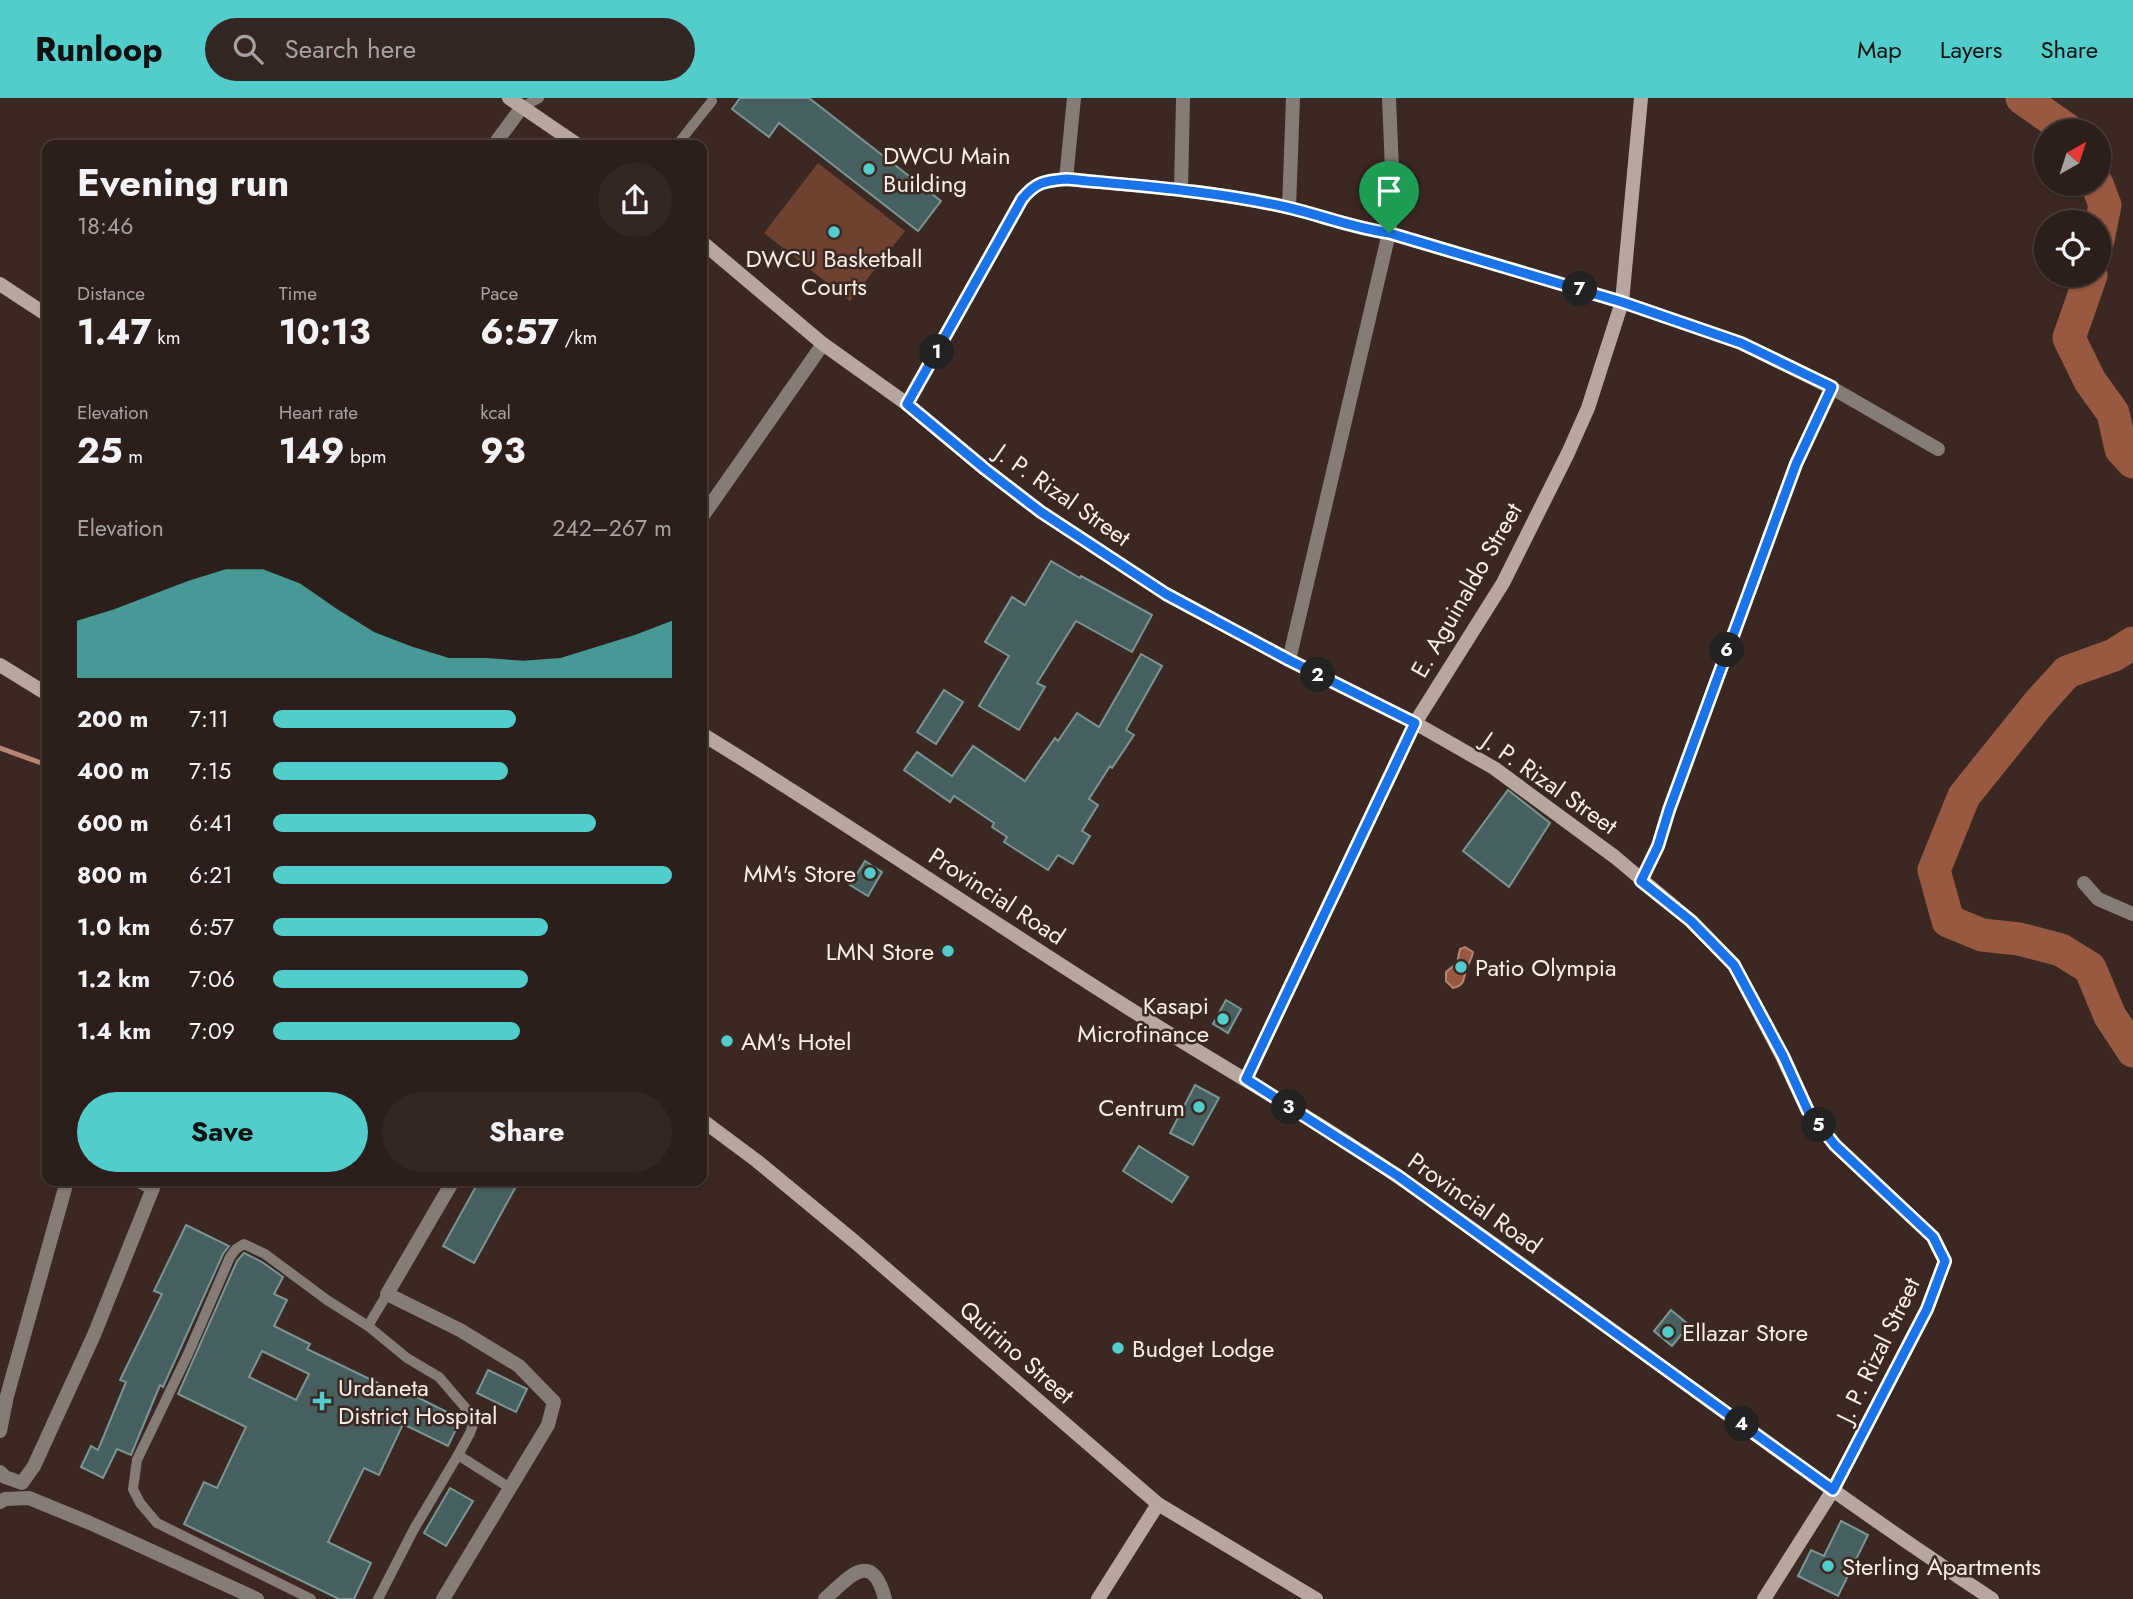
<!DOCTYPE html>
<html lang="en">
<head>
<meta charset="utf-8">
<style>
	:root { --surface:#2c1e1a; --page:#342723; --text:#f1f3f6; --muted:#a6a2a2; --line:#483c39; --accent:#53cdcb }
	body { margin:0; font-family:Jost,sans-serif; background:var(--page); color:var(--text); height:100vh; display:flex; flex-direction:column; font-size:26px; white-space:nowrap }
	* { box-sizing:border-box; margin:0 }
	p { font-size:23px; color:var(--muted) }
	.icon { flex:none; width:38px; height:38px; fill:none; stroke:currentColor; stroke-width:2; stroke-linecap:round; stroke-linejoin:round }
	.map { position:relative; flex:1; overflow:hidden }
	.sheet { position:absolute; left:42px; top:42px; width:665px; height:1046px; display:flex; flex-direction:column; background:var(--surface); border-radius:14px; box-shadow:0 2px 5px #0004,0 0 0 2px var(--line) }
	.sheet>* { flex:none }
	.needle { width:46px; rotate:39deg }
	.controls { position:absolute; left:2034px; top:21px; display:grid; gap:14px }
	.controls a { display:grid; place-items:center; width:77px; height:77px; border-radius:50%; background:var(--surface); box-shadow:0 2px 5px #0004,0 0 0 2px var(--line); font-size:35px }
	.pin { position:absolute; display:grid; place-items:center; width:60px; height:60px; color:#fff; margin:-72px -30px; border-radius:50% 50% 50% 0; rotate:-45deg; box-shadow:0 0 7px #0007 }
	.pin .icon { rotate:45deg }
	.km { position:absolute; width:35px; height:35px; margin:-18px; border-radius:50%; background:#222; color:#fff; font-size:19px; line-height:35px; text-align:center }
	.round { display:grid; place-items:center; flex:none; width:74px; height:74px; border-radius:37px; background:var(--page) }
	.head { display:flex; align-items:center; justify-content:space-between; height:119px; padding:0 35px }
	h1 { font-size:38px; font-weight:700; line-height:52px }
	.stats { display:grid; grid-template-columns:repeat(3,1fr); gap:10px; height:119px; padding:7px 35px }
	.stats div { display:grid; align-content:center }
	.stats b { font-size:35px; font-weight:700 }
	.stats small { font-size:19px; font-weight:400 }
	.stats p { font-size:19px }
	.chart { height:196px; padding:14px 35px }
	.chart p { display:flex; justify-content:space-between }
	.chart svg { width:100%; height:126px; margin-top:7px; fill:var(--accent); opacity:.7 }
	.action { display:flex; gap:14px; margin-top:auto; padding:14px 35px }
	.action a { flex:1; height:80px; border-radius:42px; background:var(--accent); color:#111; font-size:28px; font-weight:700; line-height:80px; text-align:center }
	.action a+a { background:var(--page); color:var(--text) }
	ul { padding:0 35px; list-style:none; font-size:23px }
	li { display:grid; grid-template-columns:112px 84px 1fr; align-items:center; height:52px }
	li i { height:18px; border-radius:9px; background:var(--accent) }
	header { display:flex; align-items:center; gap:42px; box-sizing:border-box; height:98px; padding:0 35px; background:var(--accent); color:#111 }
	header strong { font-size:33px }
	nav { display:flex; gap:38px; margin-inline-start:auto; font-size:24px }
	.search { width:490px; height:63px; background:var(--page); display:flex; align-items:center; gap:18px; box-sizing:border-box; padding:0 24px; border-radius:38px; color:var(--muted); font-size:26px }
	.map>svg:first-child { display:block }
	.green { fill:#6e4130 }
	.water { fill:#995840; stroke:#b68572; stroke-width:2 }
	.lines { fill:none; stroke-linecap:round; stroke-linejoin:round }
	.stream { stroke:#b68572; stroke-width:5 }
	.river { stroke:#995840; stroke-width:33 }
	.building { fill:#47605f; stroke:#7a9594; stroke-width:2; fill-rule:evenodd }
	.lane { stroke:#857b77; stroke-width:10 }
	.street { stroke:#857b77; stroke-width:14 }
	.secondary { stroke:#b7a7a1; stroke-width:14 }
	.route-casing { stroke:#fff; stroke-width:14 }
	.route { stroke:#1a73e8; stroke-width:9 }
	.poi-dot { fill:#53cdcb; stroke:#3b2822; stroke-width:2.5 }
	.labels { text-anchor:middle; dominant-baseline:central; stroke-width:5; stroke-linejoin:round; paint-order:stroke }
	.poi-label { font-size:24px; fill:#faede8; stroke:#3b2822; text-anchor:start }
	.street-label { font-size:24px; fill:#faede8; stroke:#3b2822 }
</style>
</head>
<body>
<header>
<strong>Runloop</strong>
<div class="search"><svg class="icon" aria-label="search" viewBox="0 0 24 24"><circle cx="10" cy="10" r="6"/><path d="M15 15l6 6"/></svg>Search here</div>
<nav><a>Map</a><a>Layers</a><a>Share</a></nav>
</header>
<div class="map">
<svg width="2133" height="1501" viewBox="0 0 2133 1501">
	<rect width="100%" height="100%" fill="#3b2822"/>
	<polygon class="green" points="818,65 905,133 850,203 764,135"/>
	<path class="water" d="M 1465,849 L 1473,854 C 1472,862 1468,865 1466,872 C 1463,882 1465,887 1453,890 L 1446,883 L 1446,874 L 1457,865 L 1460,851 Z"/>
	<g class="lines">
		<polyline class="stream" points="0,650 47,667"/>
		<g class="river">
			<polyline points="2022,0 2069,33"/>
			<polyline points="2097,86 2105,107 2098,142"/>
			<polyline points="2091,177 2069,240 2090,283 2113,315 2121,351 2133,364"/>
			<polyline points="2133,545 2114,557 2067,574 2038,606 1964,698 1934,772 1948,823 1982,837 2019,841 2061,852 2090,870 2110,918 2133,953"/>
		</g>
	</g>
	<g class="building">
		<polygon points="740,0 809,0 941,103 918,133 779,25 769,39 732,11"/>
		<polygon points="1051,463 1080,480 1081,478 1152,517 1132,554 1076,523 1037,585 1045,589 1019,632 979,608 1009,558 985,544 1012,499 1025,507"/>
		<polygon points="1141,556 1162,568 1126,632 1134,637 1112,670 1110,668 1089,701 1098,707 1082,733 1090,738 1073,766 1058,757 1048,772 1004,744 1007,739 992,729 994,725 954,698 950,704 904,672 917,654 952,678 973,648 1025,683 1055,640 1058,643 1077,615 1099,629"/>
		<polygon points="944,592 963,604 936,646 917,634"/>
		<polygon points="1508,692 1550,725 1509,789 1463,753"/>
		<polygon points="865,763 882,774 868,798 850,787"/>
		<polygon points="1226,902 1241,911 1228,935 1213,926"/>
		<polygon points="1195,987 1219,1000 1193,1047 1170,1035"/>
		<polygon points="1139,1048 1188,1079 1172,1104 1123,1073"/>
		<polygon points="479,1083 519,1083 474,1165 443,1148"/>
		<polygon points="186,1127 229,1148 223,1156 163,1289 160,1287 131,1357 117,1351 103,1380 81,1369 91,1348 98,1352 126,1284 120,1282 162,1196 154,1193"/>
		<path d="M 244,1155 L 262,1164 L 283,1179 L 274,1196 L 287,1202 L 274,1228 L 310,1246 L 307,1251 L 405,1298 L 407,1294 L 461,1321 L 448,1348 L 403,1326 L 379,1377 L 364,1370 L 328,1444 L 371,1465 L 354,1501 L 339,1501 L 184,1426 L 204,1384 L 217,1390 L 246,1329 L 178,1296 L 237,1163 ZM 262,1253 L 309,1276 L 296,1302 L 249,1279 Z"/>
		<polygon points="1671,1212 1689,1227 1672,1248 1654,1233"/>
		<polygon points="488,1272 527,1291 516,1314 477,1295"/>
		<polygon points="450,1390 473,1403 446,1448 424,1435"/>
		<polygon points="1841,1423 1868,1437 1838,1498 1798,1478 1811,1452 1824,1458"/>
	</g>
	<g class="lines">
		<g class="lane">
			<polyline points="522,9 539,0"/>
			<polyline points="677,47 712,3"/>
			<polyline points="368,1228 387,1196"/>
			<polyline points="311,1501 157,1425 140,1405 133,1391 137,1362 188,1256 230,1159 236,1151 244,1146 265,1156 327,1202 368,1228 407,1260 439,1279 475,1321 470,1335 458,1357 510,1390"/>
			<polyline points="378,1501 414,1431 458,1357"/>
		</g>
		<g class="street">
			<polyline points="494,47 522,9"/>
			<polyline points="1066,81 1074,0"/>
			<polyline points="1181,92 1183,0"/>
			<polyline points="1289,110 1293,0"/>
			<polyline points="1832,290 1938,351"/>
			<path d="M 907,306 L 1022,101 C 1036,84 1044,83 1066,81 C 1140,88 1216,93 1290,110 C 1323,118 1354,130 1389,135 L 1622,204 L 1741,245 L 1832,290 L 1796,366 L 1669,712 L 1658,748 L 1641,783"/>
			<polyline points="702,419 823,246"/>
			<polyline points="1289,562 1389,135 1393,96 1389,0"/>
			<polyline points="2084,785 2098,801 2133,816"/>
			<polyline points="0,1333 7,1298 67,1083"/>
			<polyline points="0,1374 5,1379 22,1385 34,1368 94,1237 153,1090 139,1083"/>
			<polyline points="0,1404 5,1401 29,1400 90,1425 257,1501"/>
			<polyline points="443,1501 548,1327 554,1304 519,1268 460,1232 387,1196 453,1083"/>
			<path d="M 825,1501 C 850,1478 872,1451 885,1501"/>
		</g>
		<g class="secondary">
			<polyline points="509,0 578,47"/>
			<polyline points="702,144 823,246 907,306 985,371 1041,414 1166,496 1289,562 1415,625 1494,670 1615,759 1691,823 1734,867 1782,958 1808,1013 1835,1047 1933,1139 1945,1163 1927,1211 1833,1392 1764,1501"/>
			<polyline points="0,186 47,217"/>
			<polyline points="0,567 47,596"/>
			<path d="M 702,636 C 844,723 981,817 1122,906 C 1214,965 1311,1018 1400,1080 C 1599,1218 1789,1368 1992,1501"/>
			<polyline points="1246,981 1415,625 1503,485 1568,355 1588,310 1622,204 1641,0"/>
			<polyline points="702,1022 757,1063 855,1144 1158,1406 1316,1501"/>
			<polyline points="1098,1501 1158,1406"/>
		</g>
	</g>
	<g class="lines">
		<g class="route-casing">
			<path id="route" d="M 1066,81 C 1140,88 1216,93 1290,110 C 1323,118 1354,130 1389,135 L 1622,204 L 1741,245 L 1832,289 L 1796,366 L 1669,712 L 1658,748 L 1641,783 L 1691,823 L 1734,867 L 1783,958 L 1808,1013 L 1835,1047 L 1933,1139 L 1945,1163 L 1927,1211 L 1833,1392 L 1398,1078 L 1246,981 L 1415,625 L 1289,562 L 1166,496 L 1041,414 L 985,371 L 907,306 L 1022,101 C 1036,84 1044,83 1066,81 Z"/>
		</g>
		<use href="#route" class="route"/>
	</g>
	<g class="poi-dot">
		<circle cx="869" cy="71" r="7"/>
		<circle cx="834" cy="134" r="7"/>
		<circle cx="870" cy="775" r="7"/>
		<circle cx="948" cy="853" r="7"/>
		<circle cx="1461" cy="869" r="7"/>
		<circle cx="1223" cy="921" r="7"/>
		<circle cx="727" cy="943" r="7"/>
		<circle cx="1199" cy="1009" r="7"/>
		<circle cx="1668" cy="1234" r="7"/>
		<circle cx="1118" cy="1250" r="7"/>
		<path d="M318.5 1292.5h7v7h7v7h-7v7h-7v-7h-7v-7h7z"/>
		<circle cx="1828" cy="1468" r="7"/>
	</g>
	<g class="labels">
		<g class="poi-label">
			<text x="883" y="57">DWCU Main<tspan x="883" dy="28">Building</tspan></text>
			<text x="834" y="160" text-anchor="middle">DWCU Basketball<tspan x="834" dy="28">Courts</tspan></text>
			<text x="856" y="775" text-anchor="end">MM's Store</text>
			<text x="934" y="853" text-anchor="end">LMN Store</text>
			<text x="1475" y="869">Patio Olympia</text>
			<text x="1209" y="907" text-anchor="end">Kasapi<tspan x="1209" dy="28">Microfinance</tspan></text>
			<text x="741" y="943">AM's Hotel</text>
			<text x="1185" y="1009" text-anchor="end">Centrum</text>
			<text x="1682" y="1234">Ellazar Store</text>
			<text x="1132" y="1250">Budget Lodge</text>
			<text x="338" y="1289">Urdaneta<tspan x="338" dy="28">District Hospital</tspan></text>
			<text x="1842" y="1468">Sterling Apartments</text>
		</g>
		<g class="street-label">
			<text transform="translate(1063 397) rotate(35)">J. P. Rizal Street</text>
			<text transform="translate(1466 492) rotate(-60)">E. Aguinaldo Street</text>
			<text transform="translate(1550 685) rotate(35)">J. P. Rizal Street</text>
			<text transform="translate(997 798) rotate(33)">Provincial Road</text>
			<text transform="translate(1475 1105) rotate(35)">Provincial Road</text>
			<text transform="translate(1878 1252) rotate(-64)">J. P. Rizal Street</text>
			<text transform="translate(1017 1254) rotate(41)">Quirino Street</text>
		</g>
	</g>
</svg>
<div class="controls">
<a><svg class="needle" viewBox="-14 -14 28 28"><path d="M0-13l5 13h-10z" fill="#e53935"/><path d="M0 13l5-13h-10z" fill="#a6a2a2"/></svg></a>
<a><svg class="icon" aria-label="locate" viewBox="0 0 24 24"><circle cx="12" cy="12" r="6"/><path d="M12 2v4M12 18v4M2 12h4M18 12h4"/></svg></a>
</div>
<div class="pin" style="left:1389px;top:135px;background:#1e9e55"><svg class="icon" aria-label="arrive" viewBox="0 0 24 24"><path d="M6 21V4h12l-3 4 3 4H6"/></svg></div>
<b class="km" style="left:937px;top:254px">1</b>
<b class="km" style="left:1318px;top:577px">2</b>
<b class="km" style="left:1289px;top:1009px">3</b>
<b class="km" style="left:1742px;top:1326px">4</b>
<b class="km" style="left:1819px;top:1027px">5</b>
<b class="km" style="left:1727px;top:552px">6</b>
<b class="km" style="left:1580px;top:191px">7</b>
<section class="sheet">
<div class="head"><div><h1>Evening run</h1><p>18:46</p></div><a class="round"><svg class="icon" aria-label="share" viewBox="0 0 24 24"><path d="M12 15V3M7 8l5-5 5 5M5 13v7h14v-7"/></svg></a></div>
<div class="stats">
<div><p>Distance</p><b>1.47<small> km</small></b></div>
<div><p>Time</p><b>10:13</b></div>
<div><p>Pace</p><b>6:57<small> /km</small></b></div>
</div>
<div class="stats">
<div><p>Elevation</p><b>25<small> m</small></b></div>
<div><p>Heart rate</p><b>149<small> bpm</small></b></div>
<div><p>kcal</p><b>93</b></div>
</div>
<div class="chart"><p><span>Elevation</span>242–267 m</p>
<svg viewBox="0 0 160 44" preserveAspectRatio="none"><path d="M0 44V24L10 20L20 15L30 10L40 6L50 6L60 11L70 20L80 28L90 33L100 37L110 37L120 38L130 37L140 33L150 29L160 24V44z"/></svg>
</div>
<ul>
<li><b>200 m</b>7:11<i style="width:61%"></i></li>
<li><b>400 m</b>7:15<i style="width:59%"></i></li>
<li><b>600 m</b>6:41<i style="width:81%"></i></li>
<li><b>800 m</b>6:21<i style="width:100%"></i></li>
<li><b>1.0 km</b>6:57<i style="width:69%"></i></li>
<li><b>1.2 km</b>7:06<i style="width:64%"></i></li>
<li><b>1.4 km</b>7:09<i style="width:62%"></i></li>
</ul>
<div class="action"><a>Save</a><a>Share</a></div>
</section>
</div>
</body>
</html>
